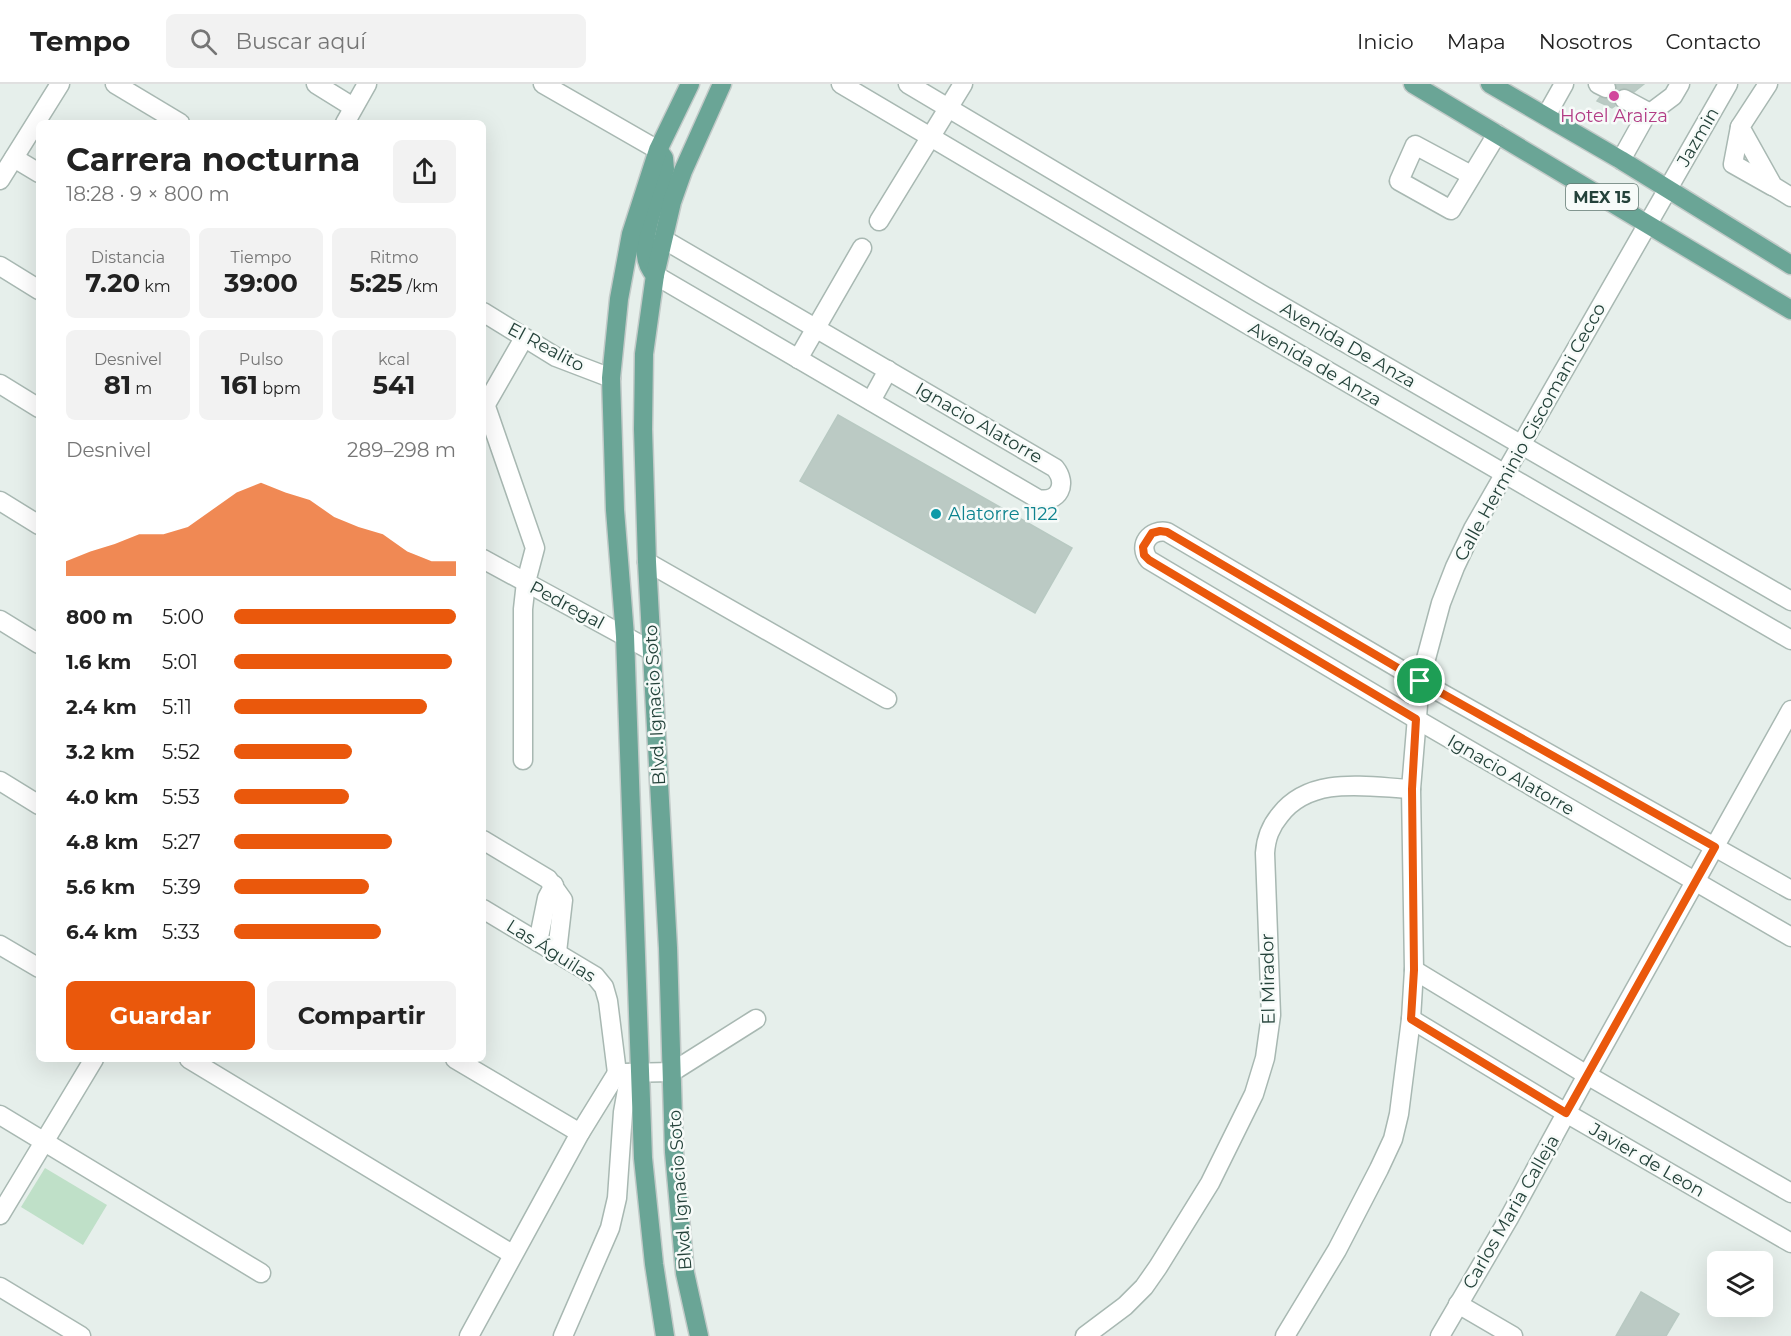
<!DOCTYPE html>
<html lang="es">
<head>
<meta charset="utf-8">
<style>
	:root { --surface:#fff; --page:#f2f2f2; --text:#222; --muted:#767676; --line:#e0e0e0; --accent:#ea580c }
	body { margin:0; font-family:Montserrat,sans-serif; background:var(--page); color:var(--text); height:100vh; display:flex; flex-direction:column; font-size:22px; white-space:nowrap }
	* { box-sizing:border-box; margin:0 }
	p { font-size:20px; color:var(--muted) }
	.icon { flex:none; width:33px; height:33px; fill:none; stroke:currentColor; stroke-width:2; stroke-linecap:round; stroke-linejoin:round }
	.map { position:relative; flex:1; overflow:hidden }
	.panel { position:absolute; left:36px; top:36px; width:450px; height:942px; display:flex; flex-direction:column; background:var(--surface); border-radius:9px; box-shadow:0 6px 24px #0002 }
	.panel>* { flex:none }
	.controls { position:absolute; left:1707px; top:1167px; display:grid; gap:12px }
	.controls a { display:grid; place-items:center; width:66px; height:66px; border-radius:9px; background:var(--surface); box-shadow:0 6px 24px #0002; font-size:30px }
	.pin { position:absolute; display:grid; place-items:center; width:51px; height:51px; color:#fff; margin:-26px; border:3px solid #fff; border-radius:50%; box-shadow:0 2px 6px #0007 }
	.round { display:grid; place-items:center; flex:none; width:63px; height:63px; border-radius:9px; background:var(--page) }
	.headline { display:flex; align-items:center; justify-content:space-between; height:102px; padding:0 30px }
	h1 { font-size:33px; font-weight:700; line-height:45px }
	.figures { display:grid; grid-template-columns:repeat(3,1fr); gap:9px; height:102px; padding:6px 30px }
	.figures div { display:grid; align-content:center; border-radius:9px; background:var(--page); text-align:center }
	.figures b { font-size:26px; font-weight:700 }
	.figures small { font-size:16px; font-weight:400 }
	.figures p { font-size:16px }
	.chart { height:168px; padding:12px 30px }
	.chart p { display:flex; justify-content:space-between }
	.chart svg { width:100%; height:108px; margin-top:6px; fill:var(--accent); opacity:.7 }
	.primary-button { display:flex; gap:12px; margin-top:auto; padding:12px 30px }
	.primary-button a { flex:1; height:69px; border-radius:9px; background:var(--accent); color:#fff; font-size:24px; font-weight:700; line-height:69px; text-align:center }
	.primary-button a+a { background:var(--page); color:var(--text) }
	ul { padding:0 30px; list-style:none; font-size:20px }
	li { display:grid; grid-template-columns:96px 72px 1fr; align-items:center; height:45px }
	li i { height:15px; border-radius:8px; background:var(--accent) }
	header { display:flex; align-items:center; gap:36px; box-sizing:border-box; height:84px; padding:0 30px; background:var(--surface); border-bottom:2px solid var(--line) }
	header strong { font-size:28px }
	nav { display:flex; gap:33px; margin-inline-start:auto; font-size:21px }
	.search { width:420px; height:54px; background:var(--page); display:flex; align-items:center; gap:15px; box-sizing:border-box; padding:0 21px; border-radius:9px; color:var(--muted); font-size:22px }
	.map>svg:first-child { display:block }
	.green { fill:#bfe0c8 }
	.building { fill:#bbcac4; stroke:#b8c9c2; stroke-width:1.5 }
	.lines { fill:none; stroke-linecap:round; stroke-linejoin:round }
	.minor-casing { stroke:#a8b8b2; stroke-width:21 }
	.major-casing { stroke:#c2cac8; stroke-width:21 }
	.minor { stroke:#fff; stroke-width:18 }
	.major { stroke:#6aa596; stroke-width:18 }
	.route-casing { stroke:#fff; stroke-width:12 }
	.route { stroke:#ea580c; stroke-width:8 }
	.hotel-dot { fill:#d1479c; stroke:#f7fbf9; stroke-width:2 }
	.culture-dot { fill:#0f9aa8; stroke:#f7fbf9; stroke-width:2 }
	.labels { text-anchor:middle; dominant-baseline:central; stroke-width:5; stroke-linejoin:round; paint-order:stroke }
	.shield { fill:#f7fbf9; stroke:#637a73; stroke-width:1.5 }
	.shield-label { font-size:16px; font-weight:bold; fill:#24423a }
	.hotel-label { font-size:18px; fill:#b23c85; stroke:#f7fbf9 }
	.street-label { font-size:18px; fill:#24423a; stroke:#f7fbf9 }
	.culture-label { font-size:18px; fill:#0d838f; stroke:#f7fbf9; text-anchor:start }
</style>
</head>
<body>
<header>
<strong>Tempo</strong>
<div class="search"><svg class="icon" aria-label="search" viewBox="0 0 24 24"><circle cx="10" cy="10" r="6"/><path d="M15 15l6 6"/></svg>Buscar aquí</div>
<nav><a>Inicio</a><a>Mapa</a><a>Nosotros</a><a>Contacto</a></nav>
</header>
<div class="map">
<svg width="1791" height="1252" viewBox="0 0 1791 1252">
	<rect width="100%" height="100%" fill="#e6efeb"/>
	<polygon class="green" points="45,1084 107,1121 83,1161 21,1123"/>
	<g class="building">
		<polygon points="1616,0 1644,0 1634,8 1624,4 1617,7"/>
		<polygon points="1613,12 1615,22 1612,24 1597,17 1600,13 1607,15"/>
		<polygon points="838,331 1072,464 1035,529 800,397"/>
		<polygon points="1641,1208 1679,1230 1666,1252 1616,1252"/>
	</g>
	<g class="lines">
		<g class="minor-casing">
			<g id="minor">
				<polyline points="115,0 180,39"/>
				<polyline points="316,0 353,23"/>
				<polyline points="543,0 658,66"/>
				<polyline points="841,0 1245,239 1791,556"/>
				<polyline points="908,0 1261,210 1791,517"/>
				<polyline points="1598,0 1606,4"/>
				<polyline points="1768,0 1740,43 1773,102 1791,113"/>
				<polyline points="1624,15 1650,29"/>
				<polyline points="1546,32 1564,0"/>
				<polyline points="345,39 367,0"/>
				<polyline points="1740,43 1733,80 1772,102"/>
				<polyline points="14,74 39,89"/>
				<polyline points="1621,76 1645,33 1673,12 1680,0"/>
				<polyline points="1471,91 1415,61 1399,97 1451,126 1497,50"/>
				<polyline points="0,96 60,0"/>
				<polyline points="879,137 963,0"/>
				<polyline points="0,182 39,206"/>
				<path d="M 655,191 L 1038,415 C 1059,419 1068,400 1055,384 L 663,155"/>
				<polyline points="483,228 556,273 611,294"/>
				<polyline points="798,275 862,164"/>
				<polyline points="0,300 39,324"/>
				<polyline points="483,314 535,464 526,498 523,525 523,676"/>
				<polyline points="871,317 888,286"/>
				<polyline points="485,322 524,254"/>
				<polyline points="0,417 39,441"/>
				<polyline points="483,475 652,567"/>
				<polyline points="647,478 887,615"/>
				<polyline points="0,536 39,560"/>
				<polyline points="0,697 39,721"/>
				<polyline points="483,756 548,795 563,816 557,868"/>
				<path d="M 1791,806 L 1420,597 L 1167,448 C 1150,445 1137,461 1149,476 L 1416,635 L 1791,853"/>
				<polyline points="483,825 595,892 604,903 608,917 617,989"/>
				<polyline points="538,858 547,814 554,801"/>
				<polyline points="0,861 39,884"/>
				<polyline points="1414,886 1587,991 1791,1109"/>
				<polyline points="1411,935 1566,1029 1791,1159"/>
				<polyline points="189,975 512,1170"/>
				<polyline points="455,975 580,1049"/>
				<polyline points="624,989 672,988 756,935"/>
				<polyline points="0,1031 261,1189"/>
				<polyline points="0,1131 94,975"/>
				<polyline points="0,1203 81,1252"/>
				<polyline points="1458,1220 1513,1252"/>
				<polyline points="469,1252 580,1049 617,989"/>
				<polyline points="563,1252 610,1144 617,1114 623,1028 630,989"/>
				<path d="M 1085,1252 L 1125,1222 L 1144,1203 L 1158,1183 L 1210,1099 L 1254,1010 L 1265,974 L 1271,931 L 1265,769 C 1266,754 1270,743 1280,731 C 1311,691 1367,703 1411,705"/>
				<polyline points="1285,1252 1337,1166 1379,1085 1393,1055 1399,1030 1411,935 1414,886 1411,705 1420,597 1441,519 1455,483 1473,445 1728,0"/>
				<polyline points="1440,1252 1509,1134 1587,991 1791,626"/>
			</g>
		</g>
		<g class="major-casing">
			<g id="major">
				<polyline points="1413,0 1791,226"/>
				<polyline points="1490,0 1621,76 1791,181"/>
				<path d="M 655,191 C 631,167 658,114 665,85 L 664,74 L 659,67"/>
				<polyline points="665,1252 654,1180 643,1074 625,552 615,426 611,294 619,215 631,150 658,66 690,0"/>
				<polyline points="699,1252 685,1189 674,1068 668,864 647,478 643,345 644,270 655,191 672,118 683,87 722,0"/>
			</g>
		</g>
		<use href="#minor" class="minor"/>
		<use href="#major" class="major"/>
	</g>
	<g class="lines">
		<g class="route-casing">
			<polygon id="route" points="1160,447 1167,448 1420,597 1715,763 1566,1029 1411,935 1414,886 1412,705 1416,635 1149,476 1144,471 1143,463 1152,449"/>
		</g>
		<use href="#route" class="route"/>
	</g>
	<circle class="hotel-dot" cx="1614" cy="12" r="6"/>
	<circle class="culture-dot" cx="936" cy="430" r="6"/>
	<g class="labels">
		<rect class="shield" x="1566" y="100" width="72" height="26" rx="4.5"/>
		<g class="shield-label">
			<text x="1602" y="113">MEX 15</text>
		</g>
		<g class="hotel-label">
			<text x="1614" y="32">Hotel Araiza</text>
		</g>
		<g class="street-label">
			<text transform="translate(1698 53) rotate(-60)">Jazmin</text>
			<text transform="translate(1348 261) rotate(30)">Avenida De Anza</text>
			<text transform="translate(546 263) rotate(28)">El Realito</text>
			<text transform="translate(1315 280) rotate(30)">Avenida de Anza</text>
			<text transform="translate(979 339) rotate(30)">Ignacio Alatorre</text>
			<text transform="translate(1530 348) rotate(-61)">Calle Herminio Ciscomani Cecco</text>
			<text transform="translate(567 521) rotate(28)">Pedregal</text>
			<text transform="translate(655 621) rotate(-93)">Blvd. Ignacio Soto</text>
			<text transform="translate(1511 691) rotate(30)">Ignacio Alatorre</text>
			<text transform="translate(551 867) rotate(32)">Las Águilas</text>
			<text transform="translate(1268 895) rotate(-91)">El Mirador</text>
			<text transform="translate(1647 1076) rotate(30)">Javier de Leon</text>
			<text transform="translate(680 1106) rotate(-94)">Blvd. Ignacio Soto</text>
			<text transform="translate(1511 1128) rotate(-60)">Carlos Maria Calleja</text>
		</g>
		<g class="culture-label">
			<text x="948" y="430">Alatorre 1122</text>
		</g>
	</g>
</svg>
<div class="controls">
<a><svg class="icon" aria-label="layers" viewBox="0 0 24 24"><path d="M12 4l9 5-9 5-9-5zM3 14l9 5 9-5"/></svg></a>
</div>
<div class="pin" style="left:1420px;top:597px;background:#1e9e55"><svg class="icon" aria-label="arrive" viewBox="0 0 24 24"><path d="M6 21V4h12l-3 4 3 4H6"/></svg></div>
<section class="panel">
<div class="headline"><div><h1>Carrera nocturna</h1><p>18:28 · 9 × 800 m</p></div><a class="round"><svg class="icon" aria-label="share" viewBox="0 0 24 24"><path d="M12 15V3M7 8l5-5 5 5M5 13v7h14v-7"/></svg></a></div>
<div class="figures">
<div><p>Distancia</p><b>7.20<small> km</small></b></div>
<div><p>Tiempo</p><b>39:00</b></div>
<div><p>Ritmo</p><b>5:25<small> /km</small></b></div>
</div>
<div class="figures">
<div><p>Desnivel</p><b>81<small> m</small></b></div>
<div><p>Pulso</p><b>161<small> bpm</small></b></div>
<div><p>kcal</p><b>541</b></div>
</div>
<div class="chart"><p><span>Desnivel</span>289–298 m</p>
<svg viewBox="0 0 160 44" preserveAspectRatio="none"><path d="M0 44V38L10 34L20 31L30 27L40 27L50 24L60 17L70 10L80 6L90 10L100 13L110 20L120 24L130 27L140 34L150 38L160 38V44z"/></svg>
</div>
<ul>
<li><b>800 m</b>5:00<i style="width:100%"></i></li>
<li><b>1.6 km</b>5:01<i style="width:98%"></i></li>
<li><b>2.4 km</b>5:11<i style="width:87%"></i></li>
<li><b>3.2 km</b>5:52<i style="width:53%"></i></li>
<li><b>4.0 km</b>5:53<i style="width:52%"></i></li>
<li><b>4.8 km</b>5:27<i style="width:71%"></i></li>
<li><b>5.6 km</b>5:39<i style="width:61%"></i></li>
<li><b>6.4 km</b>5:33<i style="width:66%"></i></li>
</ul>
<div class="primary-button"><a>Guardar</a><a>Compartir</a></div>
</section>
</div>
</body>
</html>
